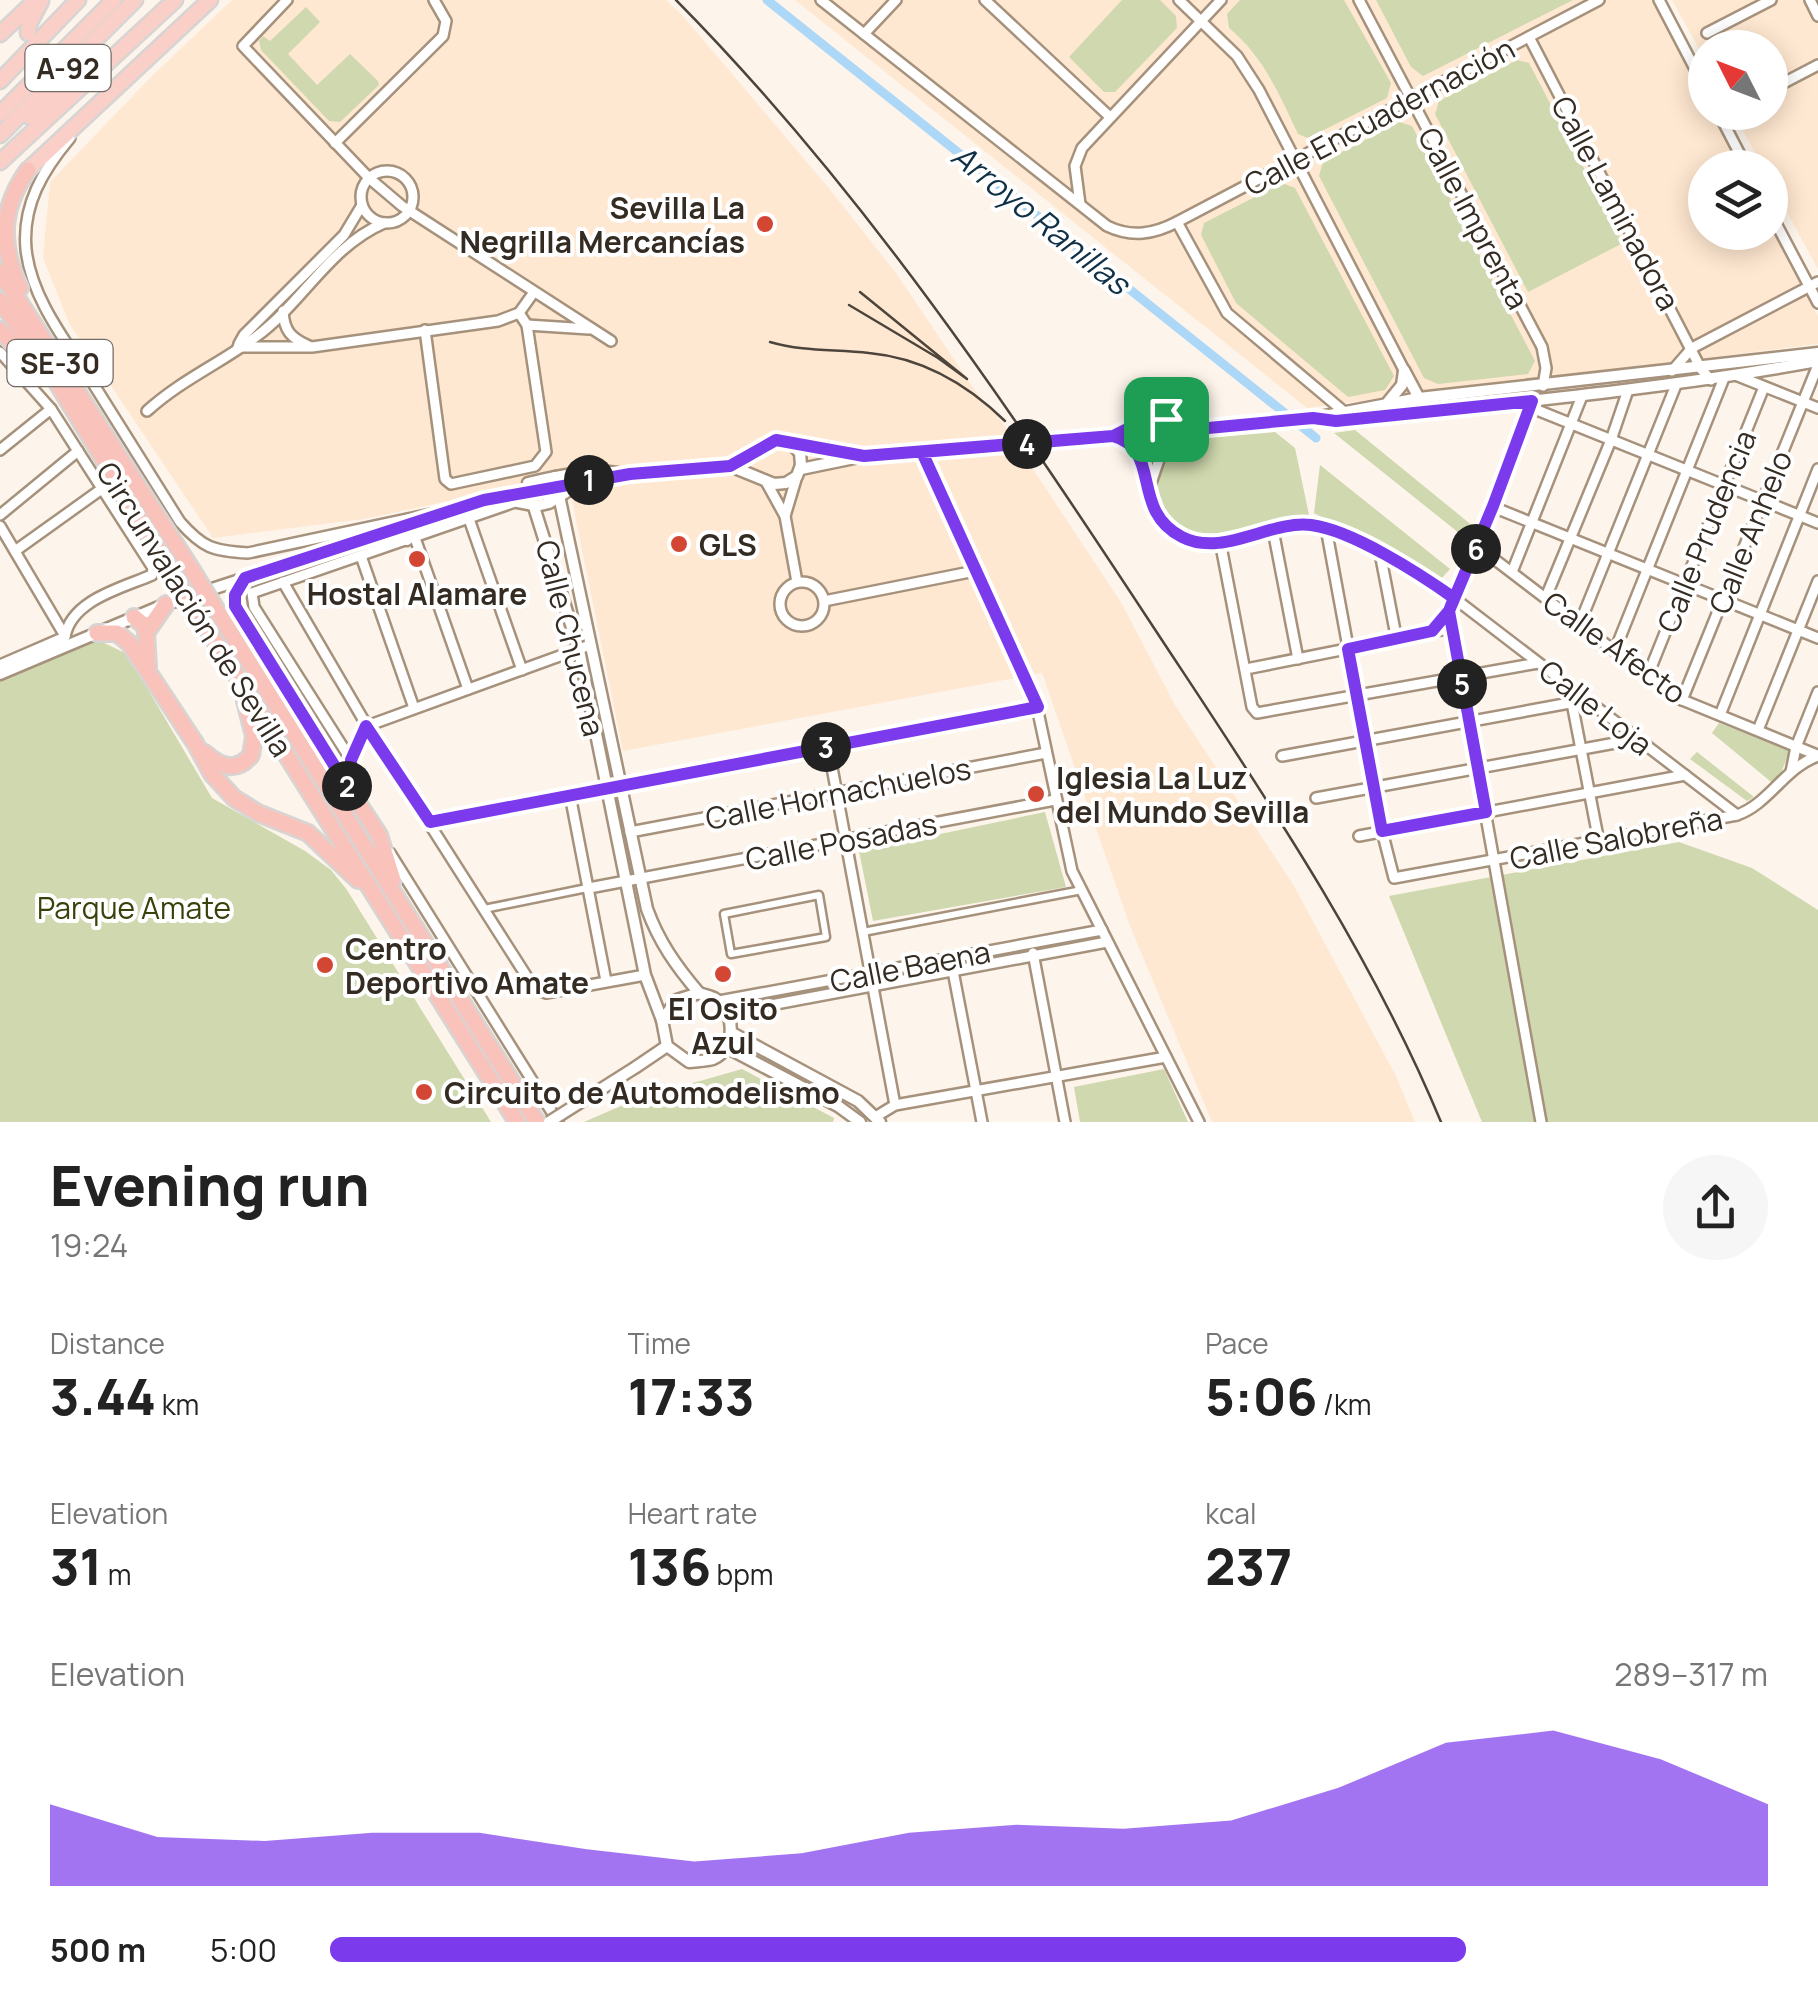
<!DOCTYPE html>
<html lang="en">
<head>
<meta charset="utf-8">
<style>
	:root { --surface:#fff; --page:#f6f6f6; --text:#222; --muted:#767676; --accent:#7c3aed }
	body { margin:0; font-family:Manrope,sans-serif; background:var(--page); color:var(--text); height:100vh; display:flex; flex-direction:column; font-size:38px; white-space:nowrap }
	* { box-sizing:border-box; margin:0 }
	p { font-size:32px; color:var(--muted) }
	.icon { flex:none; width:55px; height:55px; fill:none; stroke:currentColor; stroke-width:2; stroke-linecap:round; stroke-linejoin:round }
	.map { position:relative; height:1122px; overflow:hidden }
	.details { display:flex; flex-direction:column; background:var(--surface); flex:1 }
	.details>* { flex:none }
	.needle { width:65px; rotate:312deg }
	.buttons { position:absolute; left:1688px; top:30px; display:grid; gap:20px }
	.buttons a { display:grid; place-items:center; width:100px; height:100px; border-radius:50%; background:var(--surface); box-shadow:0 5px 25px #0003; font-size:50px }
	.pin { position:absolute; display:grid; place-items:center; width:85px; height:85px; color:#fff; margin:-42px; border-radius:20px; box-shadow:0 5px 15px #0006 }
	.km { position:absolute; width:50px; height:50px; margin:-25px; border-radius:50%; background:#222; color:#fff; font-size:28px; line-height:50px; text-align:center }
	.round { display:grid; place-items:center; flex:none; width:105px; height:105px; border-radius:52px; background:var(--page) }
	.summary { display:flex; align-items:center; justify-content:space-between; height:170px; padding:0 50px }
	h1 { font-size:55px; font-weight:800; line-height:75px }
	.stats { display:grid; grid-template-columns:repeat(3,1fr); gap:15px; height:170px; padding:10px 50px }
	.stats div { display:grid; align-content:center }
	.stats b { font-size:50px; font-weight:800 }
	.stats small { font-size:28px; font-weight:400 }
	.stats p { font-size:28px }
	.chart { height:280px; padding:20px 50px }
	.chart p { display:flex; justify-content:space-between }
	.chart svg { width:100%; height:180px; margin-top:10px; fill:var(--accent); opacity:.7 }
	ul { padding:0 50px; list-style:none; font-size:32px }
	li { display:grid; grid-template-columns:160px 120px 1fr; align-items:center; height:75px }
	li i { height:25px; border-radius:12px; background:var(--accent) }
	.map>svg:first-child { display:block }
	.built { fill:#ffe8d1 }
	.green { fill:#cfd8ae }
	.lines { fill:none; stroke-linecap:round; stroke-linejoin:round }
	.canal { stroke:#acd7f7; stroke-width:9 }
	.pedestrian-casing { stroke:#a6927c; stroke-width:11 }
	.minor-casing { stroke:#a6927c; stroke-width:14 }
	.tertiary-casing { stroke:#a6927c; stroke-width:15 }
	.trunk-casing { stroke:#d6d5d3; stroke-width:19 }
	.motorway-casing { stroke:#d6d5d3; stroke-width:20 }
	.pedestrian { stroke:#fff; stroke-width:6 }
	.minor { stroke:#fff; stroke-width:9 }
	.tertiary { stroke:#fff; stroke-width:10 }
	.trunk { stroke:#facfc8; stroke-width:14 }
	.motorway { stroke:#f9c3bb; stroke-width:15 }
	.rail { stroke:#4d453c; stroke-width:2.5 }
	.tertiary-bridge-casing { stroke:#a6927c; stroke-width:15; stroke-linecap:butt }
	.motorway-bridge-casing { stroke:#d6d5d3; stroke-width:20; stroke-linecap:butt }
	.tertiary-bridge { stroke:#fff; stroke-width:10 }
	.motorway-bridge { stroke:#f9c3bb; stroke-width:15 }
	.route-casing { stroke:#fff; stroke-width:20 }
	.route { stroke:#7c3aed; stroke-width:12 }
	.poi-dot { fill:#d34634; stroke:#fff; stroke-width:4 }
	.labels { text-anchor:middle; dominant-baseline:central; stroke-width:8; stroke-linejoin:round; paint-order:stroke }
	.shield { fill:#fff; stroke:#716b65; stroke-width:2.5 }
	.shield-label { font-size:28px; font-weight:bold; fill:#342c23 }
	.street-label { font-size:30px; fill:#342c23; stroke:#fff }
	.poi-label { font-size:30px; font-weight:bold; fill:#342c23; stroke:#fff; text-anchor:start }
	.park-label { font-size:30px; fill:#3a420b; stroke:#fff }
	.water-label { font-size:32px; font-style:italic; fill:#0f3047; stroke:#fff }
</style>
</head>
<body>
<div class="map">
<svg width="1818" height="1122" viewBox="0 0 1818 1122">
	<rect width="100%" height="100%" fill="#fdf4eb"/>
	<g class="built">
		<polygon points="232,0 666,0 682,15 828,187 896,273 976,392 1002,422 1122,604 1175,705 1294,886 1395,1074 1415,1122 1212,1122 1130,926 1042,673 623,751 567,476 364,519 213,538 69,323 43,258 50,182 153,75"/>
		<polygon points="795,0 1653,0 1705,99 1705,112 1712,113 1741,167 1705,168 1705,232 1770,232 1770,224 1818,316 1818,344 1307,408"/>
		<polygon points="1672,0 1818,0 1818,269 1770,181 1770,168 1763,167 1733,113 1770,112 1770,48 1705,48 1705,60"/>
	</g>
	<g class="green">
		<polygon points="1122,0 1160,0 1176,16 1177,28 1115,92 1104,92 1069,57"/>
		<path d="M 1240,0 L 1344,0 L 1391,83 L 1387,98 L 1308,138 L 1298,134 C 1279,94 1264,57 1229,28 L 1227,14 Z"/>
		<polygon points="1376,0 1573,0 1423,76 1411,67"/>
		<polygon points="306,7 320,22 288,54 317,85 350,54 378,81 379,85 340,122 329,121 261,50 259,41 263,36 270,41"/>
		<polygon points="1517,60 1529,63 1623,243 1528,292 1435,114 1439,101"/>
		<polygon points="1399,122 1412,126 1535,361 1528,374 1438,384 1424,378 1319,176 1323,162"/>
		<polygon points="1282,183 1295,188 1394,376 1385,390 1348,397 1236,303 1201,235 1204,223"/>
		<polygon points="1355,430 1474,527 1469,541 1334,433"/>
		<path d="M 1275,432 L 1295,448 L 1309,515 C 1287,519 1218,537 1201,534 C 1179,530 1155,511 1156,487 C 1157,469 1166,450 1181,440 Z"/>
		<polygon points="1320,465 1450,569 1440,580 1314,513"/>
		<polygon points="96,639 127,654 212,798 305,851 331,870 347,890 491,1122 0,1122 0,680"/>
		<polygon points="1719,723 1790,750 1776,786 1712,733"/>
		<polygon points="1697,752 1754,797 1747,801 1690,759"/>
		<polygon points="1045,812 1066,887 873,921 859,851"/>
		<polygon points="1679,842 1752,868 1818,910 1818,1122 1482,1122 1389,896"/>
		<polygon points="742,1069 834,1118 833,1122 584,1122 637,1099"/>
		<polygon points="1164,1069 1188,1122 1080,1122 1074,1087"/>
	</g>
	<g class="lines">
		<polyline class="canal" points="767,0 1316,438"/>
		<g class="pedestrian-casing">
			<g id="pedestrian">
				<polygon points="819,895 826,937 731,954 724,914"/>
				<polyline points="484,909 587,888"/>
				<polyline points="863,932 1082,890"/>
			</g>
		</g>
		<g class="minor-casing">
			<g id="minor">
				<polyline points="287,0 243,46 369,178 402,206 611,341"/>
				<path d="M 821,0 L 1107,226 C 1132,238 1154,234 1177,222 L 1599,0"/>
				<polyline points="985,0 1110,117"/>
				<polyline points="1179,0 1237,56 1259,90 1404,370"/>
				<polyline points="1359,0 1542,347 1546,368 1543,386"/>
				<polyline points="1659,0 1705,88"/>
				<polyline points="1810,0 1818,16"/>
				<polyline points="1707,33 1771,0"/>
				<polyline points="864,34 896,0"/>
				<polyline points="1529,37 1701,369 1711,380"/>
				<polyline points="1770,90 1818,65"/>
				<polyline points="1718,112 1747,168"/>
				<path d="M 70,138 C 43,170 22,205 26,249 C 31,299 68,344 94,385 C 123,431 151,476 180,522 C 203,548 213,551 248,553 L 431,514"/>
				<polyline points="335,143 443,36 446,21 434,0"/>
				<circle cx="387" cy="197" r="26"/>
				<polyline points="1080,204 1075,166 1082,148 1221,0"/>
				<polyline points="1770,212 1818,303"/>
				<polyline points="1177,222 1227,313 1342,410"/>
				<path d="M 283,311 C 284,331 291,338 309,346"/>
				<polyline points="527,325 589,329"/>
				<polyline points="425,330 445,479 451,484 535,466 546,452 527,325 519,313"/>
				<polyline points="239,344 244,335 344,235 362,205"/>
				<polyline points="238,347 312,347 498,321 519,313 534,292"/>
				<path d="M 0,352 L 51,409 L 153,568 L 152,575 C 122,588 71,600 65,637 L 0,665"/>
				<polyline points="1672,371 1692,348 1818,282"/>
				<polyline points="1738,376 1818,408"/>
				<polyline points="1532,408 1818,523"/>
				<path d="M 147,411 C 181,380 221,363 257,336 C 303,302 330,246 384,223"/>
				<polyline points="0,450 51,409"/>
				<path d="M 1137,450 C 1144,470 1145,492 1154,510 C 1185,576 1262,519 1310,525 C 1350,529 1421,574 1454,598 L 1737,815"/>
				<polyline points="921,452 1037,707 1072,871 1199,1122"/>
				<polyline points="765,480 785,516 797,582"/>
				<polyline points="1150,486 1162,451"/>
				<polyline points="1493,507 1818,638"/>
				<polyline points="0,515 78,451"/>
				<polyline points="785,516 797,476"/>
				<polyline points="469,519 522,670"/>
				<polyline points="0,526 65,636"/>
				<path d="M 1326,528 L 1382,831 L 1394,878 L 1737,815 C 1769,804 1785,767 1818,756"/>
				<polyline points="1273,530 1298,659"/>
				<polyline points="415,538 468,689"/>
				<polyline points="1220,541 1252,707 1257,713 1538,663"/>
				<polyline points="1477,546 1675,697 1817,755"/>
				<polyline points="15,551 103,488"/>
				<polyline points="1380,553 1397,641"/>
				<polyline points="361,556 414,708"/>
				<polyline points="1512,572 1582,396"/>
				<polyline points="245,578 235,595 239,616 351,792"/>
				<circle cx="802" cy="604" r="22"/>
				<polyline points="283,582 367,726 534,988 546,993 645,975"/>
				<polyline points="1546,597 1611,440 1628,390"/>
				<polyline points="824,601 975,571"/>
				<polyline points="1449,611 1541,1122"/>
				<polyline points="1580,623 1676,385"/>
				<polyline points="1432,631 1449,611 1532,403"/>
				<polyline points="1615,650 1724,378"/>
				<polyline points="1246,669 1452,628"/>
				<polyline points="1648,675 1764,387"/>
				<polyline points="1682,700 1818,365"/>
				<polyline points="1572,703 1599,842"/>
				<polyline points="1720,715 1818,469"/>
				<polyline points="1758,730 1818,581"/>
				<polyline points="828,746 895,1105"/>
				<polyline points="1282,756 1586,700"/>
				<polyline points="351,760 254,607 252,593 515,502 536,506"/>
				<polyline points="1791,772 1796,747 1818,692"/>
				<polyline points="352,794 351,760 367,726 590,645"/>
				<polyline points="570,795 606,981"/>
				<polyline points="1316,798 1637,739"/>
				<polyline points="430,822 1037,707"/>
				<polyline points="630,832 1046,753"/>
				<polyline points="1359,836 1685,775"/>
				<polyline points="390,853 558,1122"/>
				<polyline points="589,888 1055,800"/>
				<polyline points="1033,953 1065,1122"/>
				<polyline points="953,971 982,1122"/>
				<polyline points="719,1001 1102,930"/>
				<polyline points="730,1017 739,1011 1107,942"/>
				<polyline points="877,1116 895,1105 1166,1057"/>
			</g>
		</g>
		<g class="tertiary-casing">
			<g id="tertiary">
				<polyline points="1404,370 1420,400"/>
				<polyline points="1388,402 1402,385 1404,371"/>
				<circle cx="1150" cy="433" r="22"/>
				<path d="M 1319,419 L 1336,421 C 1497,404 1659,390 1818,361"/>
				<polyline points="1171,437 1187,430 1314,418 1419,398 1818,353"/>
				<polyline points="1057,441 1113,436 1130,441"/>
				<polyline points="730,466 776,440 863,456"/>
				<polyline points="801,469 864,456 965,449"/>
				<path d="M 555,477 L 647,909 C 659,942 676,966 699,993"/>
				<polyline points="529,491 579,650 645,975 662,1020"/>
				<path d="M 529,491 L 528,483 C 557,476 589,469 618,473"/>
				<polyline points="536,506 549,503 579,484"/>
				<polyline points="393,530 407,540"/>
				<polyline points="0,674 166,604 485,500 629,474 730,466 774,484 786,483 797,476 801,465 800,453 791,443"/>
				<path d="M 699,993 C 704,995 710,996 714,998 C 736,1010 737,1048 713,1059 C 707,1061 696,1061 689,1062 L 667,1046 L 662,1020 L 677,1000 Z"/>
				<polyline points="732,1033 858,1101 880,1122"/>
				<polyline points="726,1047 838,1106 860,1122"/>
				<polyline points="636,1067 667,1046"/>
			</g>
		</g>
		<g class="trunk-casing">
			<g id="trunk">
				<polyline points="28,33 29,24 41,1"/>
				<polyline points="0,34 36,0"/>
				<polyline points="0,81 78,0"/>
				<polyline points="0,114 114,0"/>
				<polyline points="30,117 48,102 63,94"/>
				<polyline points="0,135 135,0"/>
				<polyline points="0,162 175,0"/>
				<polyline points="28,170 210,0"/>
			</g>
		</g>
		<g class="motorway-casing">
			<g id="motorway">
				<polyline points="0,272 192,570"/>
				<path d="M 20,288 C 0,246 0,209 28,170"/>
				<polyline points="0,301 47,366 175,577"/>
				<polyline points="0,330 41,373"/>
				<polyline points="214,606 537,1122"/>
				<polyline points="198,614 517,1122"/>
				<polyline points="134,617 145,626 146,633"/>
				<polyline points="97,633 117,633 129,643 195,743 212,774 234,798 258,813 308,833 358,880"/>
				<polyline points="148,666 146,633 166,604"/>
				<path d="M 205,753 C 220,767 237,773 251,755 L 254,736 L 245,701"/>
				<polyline points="352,794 379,835 393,880"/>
			</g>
		</g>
		<use href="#pedestrian" class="pedestrian"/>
		<use href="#minor" class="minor"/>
		<use href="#tertiary" class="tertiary"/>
		<use href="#trunk" class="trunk"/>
		<use href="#motorway" class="motorway"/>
		<g class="rail">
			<path d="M 676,0 C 861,187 1008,406 1152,625 C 1258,786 1367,944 1441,1122"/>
			<polyline points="849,305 938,358 967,379 860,292"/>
			<path d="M 770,342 C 804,352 835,349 869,353 C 923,358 967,384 1005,421"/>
		</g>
		<g class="tertiary-bridge-casing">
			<g id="tertiary-bridge">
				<polyline points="965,449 1057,441"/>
				<polyline points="549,1122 636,1067"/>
			</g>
		</g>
		<g class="motorway-bridge-casing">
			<g id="motorway-bridge">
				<polyline points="192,570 214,606"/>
				<polyline points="175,577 198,614"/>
			</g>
		</g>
		<use href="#tertiary-bridge" class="tertiary-bridge"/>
		<use href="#motorway-bridge" class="motorway-bridge"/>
	</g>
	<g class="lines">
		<g class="route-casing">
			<path id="route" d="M 1166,419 L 1155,412 L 1141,413 L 1129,428 L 1113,436 L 864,456 L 776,440 L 730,466 L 630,474 L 484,500 L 245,578 L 235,595 L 235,606 L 352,794 L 351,760 L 366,726 L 430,822 L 1038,707 L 922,452 L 1113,436 C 1163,450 1129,510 1182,537 C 1222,558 1270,520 1311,525 C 1352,530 1420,574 1454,598 L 1449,611 L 1486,812 L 1382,831 L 1348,649 L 1432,631 L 1449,611 L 1493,506 L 1532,401 L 1336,421 L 1313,418 L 1187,430 L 1170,424 L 1166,419"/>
		</g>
		<use href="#route" class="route"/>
	</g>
	<g class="poi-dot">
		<circle cx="765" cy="224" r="10"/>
		<circle cx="679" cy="544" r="10"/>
		<circle cx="417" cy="559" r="10"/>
		<circle cx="1036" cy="794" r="10"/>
		<circle cx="325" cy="965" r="10"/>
		<circle cx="723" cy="974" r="10"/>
		<circle cx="424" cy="1092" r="10"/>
	</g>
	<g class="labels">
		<g class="shield">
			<rect x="25.5" y="45" width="85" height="46" rx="8"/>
			<rect x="7.5" y="340" width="105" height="46" rx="8"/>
		</g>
		<g class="shield-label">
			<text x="68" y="68">A-92</text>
			<text x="60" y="363">SE-30</text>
		</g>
		<g class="street-label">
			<text transform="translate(1379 116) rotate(-28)">Calle Encuadernación</text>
			<text transform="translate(1616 203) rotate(62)">Calle Laminadora</text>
			<text transform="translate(1474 218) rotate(62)">Calle Imprenta</text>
			<text transform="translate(1706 531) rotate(-68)">Calle Prudencia</text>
			<text transform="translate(1750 532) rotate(-68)">Calle Anhelo</text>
			<text transform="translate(195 609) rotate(58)">Circunvalación de Sevilla</text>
			<text transform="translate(571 638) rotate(76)">Calle Chucena</text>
			<text transform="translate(1615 647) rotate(36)">Calle Afecto</text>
			<text transform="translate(1596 707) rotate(38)">Calle Loja</text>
			<text transform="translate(838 793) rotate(-11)">Calle Hornachuelos</text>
			<text transform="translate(1616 838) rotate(-11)">Calle Salobreña</text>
			<text transform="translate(841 841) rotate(-11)">Calle Posadas</text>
			<text transform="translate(910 966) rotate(-11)">Calle Baena</text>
		</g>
		<g class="poi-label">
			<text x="745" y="207" text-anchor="end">Sevilla La<tspan x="745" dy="34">Negrilla Mercancías</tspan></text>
			<text x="699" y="544">GLS</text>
			<text x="417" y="593" text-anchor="middle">Hostal Alamare</text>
			<text x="1056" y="777">Iglesia La Luz<tspan x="1056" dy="34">del Mundo Sevilla</tspan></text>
			<text x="345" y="948">Centro<tspan x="345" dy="34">Deportivo Amate</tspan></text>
			<text x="723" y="1008" text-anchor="middle">El Osito<tspan x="723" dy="34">Azul</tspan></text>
			<text x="444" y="1092">Circuito de Automodelismo</text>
		</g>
		<g class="park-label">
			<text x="134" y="907">Parque Amate</text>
		</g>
		<g class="water-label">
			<text transform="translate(1041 219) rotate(39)">Arroyo Ranillas</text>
		</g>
	</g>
</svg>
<div class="buttons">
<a><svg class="needle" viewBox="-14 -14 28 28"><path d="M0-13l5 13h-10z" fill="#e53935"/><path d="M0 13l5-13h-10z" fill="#767676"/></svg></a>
<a><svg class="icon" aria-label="layers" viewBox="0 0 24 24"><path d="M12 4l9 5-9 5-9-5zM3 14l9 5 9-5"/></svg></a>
</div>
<div class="pin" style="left:1166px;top:419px;background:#1e9e55"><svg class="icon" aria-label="arrive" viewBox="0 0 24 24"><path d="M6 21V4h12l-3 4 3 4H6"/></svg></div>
<b class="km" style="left:589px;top:480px">1</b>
<b class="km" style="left:347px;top:786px">2</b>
<b class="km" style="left:826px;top:747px">3</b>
<b class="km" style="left:1027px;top:444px">4</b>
<b class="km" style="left:1462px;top:684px">5</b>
<b class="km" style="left:1476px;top:549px">6</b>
</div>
<section class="details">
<div class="summary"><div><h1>Evening run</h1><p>19:24</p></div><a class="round"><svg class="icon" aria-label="share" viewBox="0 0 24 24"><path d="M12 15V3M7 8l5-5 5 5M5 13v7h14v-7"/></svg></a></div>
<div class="stats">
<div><p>Distance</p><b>3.44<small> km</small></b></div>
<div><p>Time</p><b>17:33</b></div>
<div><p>Pace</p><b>5:06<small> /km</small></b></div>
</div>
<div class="stats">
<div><p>Elevation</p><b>31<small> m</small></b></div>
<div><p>Heart rate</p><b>136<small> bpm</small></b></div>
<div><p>kcal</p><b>237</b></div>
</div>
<div class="chart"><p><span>Elevation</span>289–317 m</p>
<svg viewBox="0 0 160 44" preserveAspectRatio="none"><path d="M0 44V24L10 32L20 33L30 31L40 31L50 35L60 38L70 36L80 31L90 29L100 30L110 28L120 20L130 9L140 6L150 13L160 24V44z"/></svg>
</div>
<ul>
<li><b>500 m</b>5:00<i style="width:79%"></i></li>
</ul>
</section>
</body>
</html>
